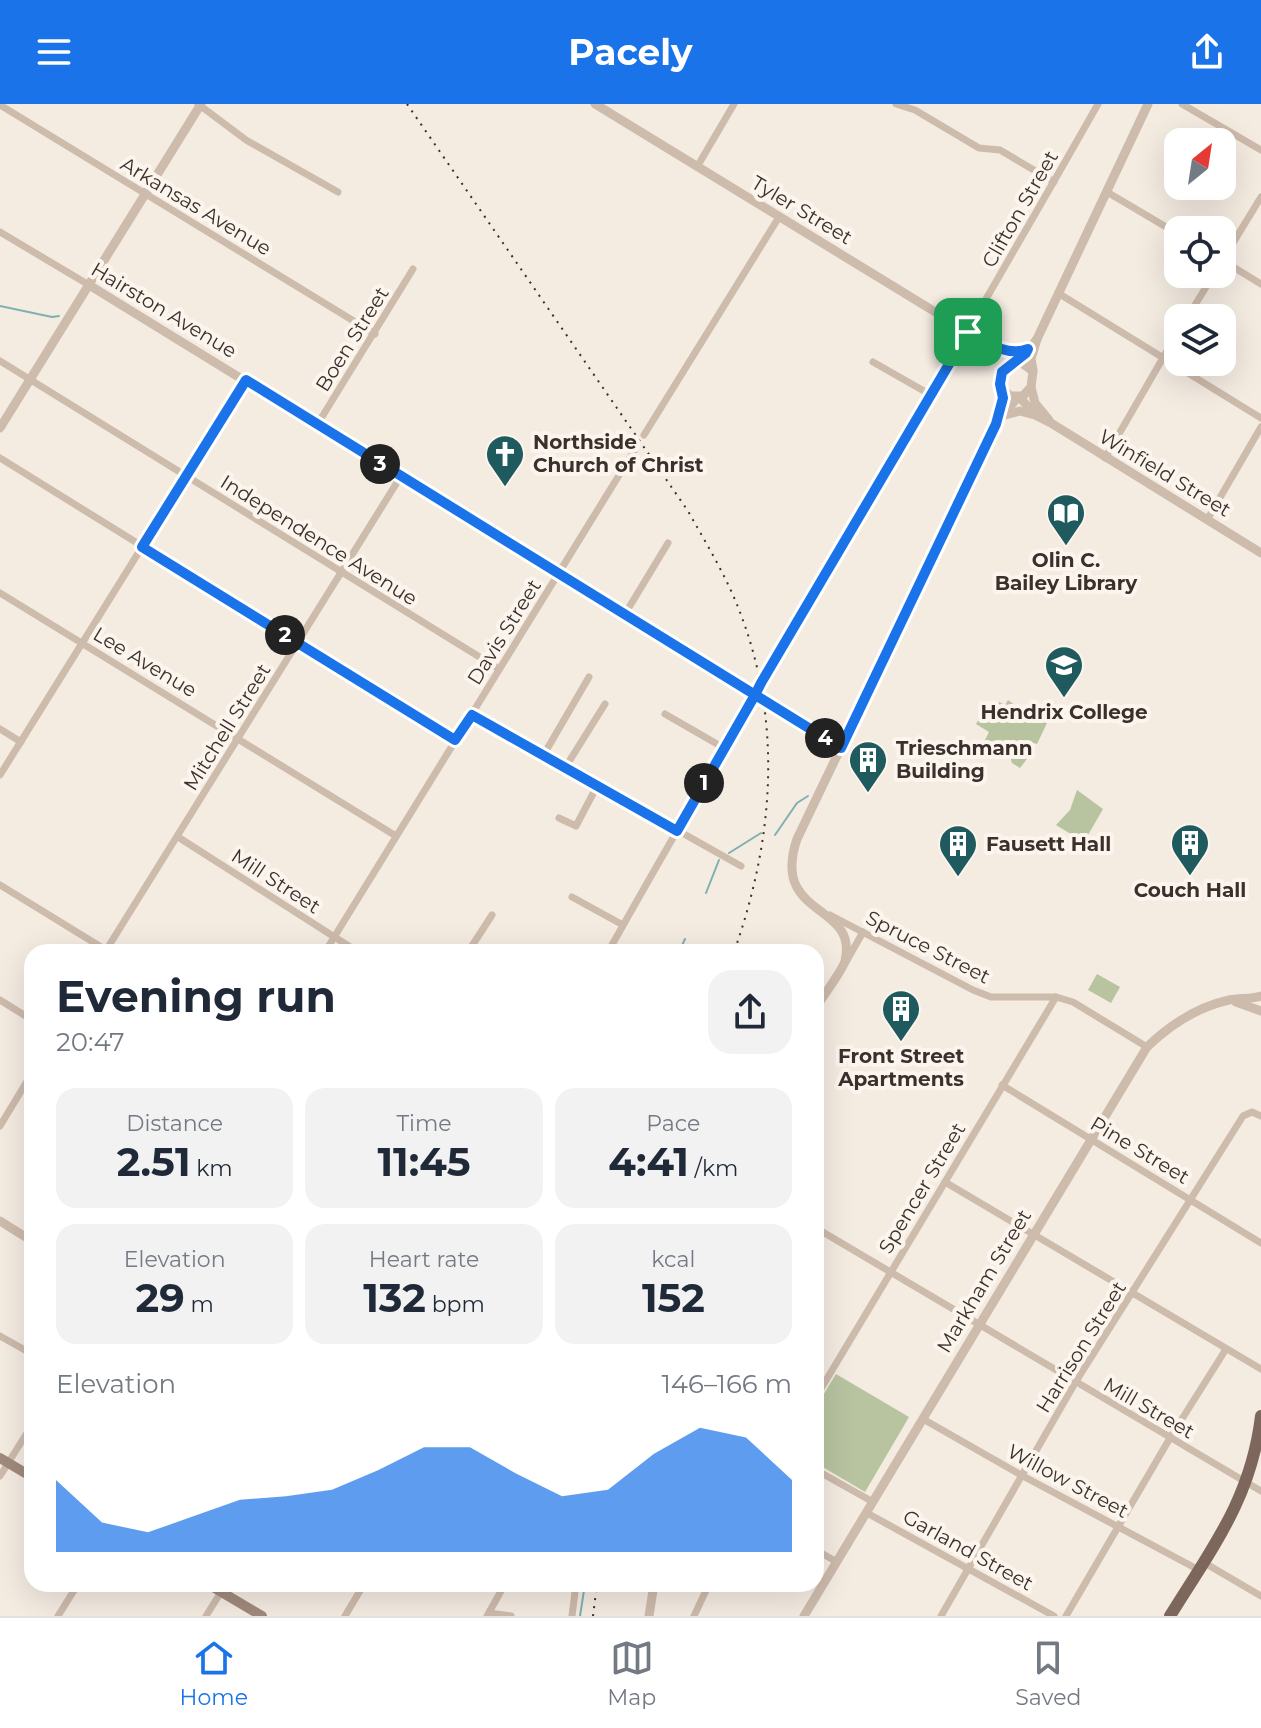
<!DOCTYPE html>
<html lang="en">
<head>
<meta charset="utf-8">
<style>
	:root { --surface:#fff; --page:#f2f2f3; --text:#1f2937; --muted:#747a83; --line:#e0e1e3; --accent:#1a73e8 }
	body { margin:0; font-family:Montserrat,sans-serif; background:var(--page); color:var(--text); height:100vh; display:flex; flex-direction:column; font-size:30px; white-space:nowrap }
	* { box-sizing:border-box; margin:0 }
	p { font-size:26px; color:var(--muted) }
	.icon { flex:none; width:44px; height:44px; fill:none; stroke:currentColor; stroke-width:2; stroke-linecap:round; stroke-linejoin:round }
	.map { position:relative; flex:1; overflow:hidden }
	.side { position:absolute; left:24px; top:840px; width:800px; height:648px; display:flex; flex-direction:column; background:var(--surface); border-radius:24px; box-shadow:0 8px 32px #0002 }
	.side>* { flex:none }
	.needle { width:52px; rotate:30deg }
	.tools { position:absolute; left:1164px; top:24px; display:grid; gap:16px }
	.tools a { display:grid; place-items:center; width:72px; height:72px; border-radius:16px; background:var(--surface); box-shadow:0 8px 32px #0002; font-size:40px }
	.pin { position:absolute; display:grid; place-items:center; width:68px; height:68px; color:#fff; margin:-34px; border-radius:16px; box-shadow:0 4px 12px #0006 }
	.km { position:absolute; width:40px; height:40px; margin:-20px; border-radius:50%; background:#222; color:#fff; font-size:22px; line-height:40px; text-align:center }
	.round { display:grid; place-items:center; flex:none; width:84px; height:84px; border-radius:24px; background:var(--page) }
	.headline { display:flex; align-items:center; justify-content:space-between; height:136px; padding:0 32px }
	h1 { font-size:44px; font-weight:700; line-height:60px }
	.metrics { display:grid; grid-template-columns:repeat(3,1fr); gap:12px; height:136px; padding:8px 32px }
	.metrics div { display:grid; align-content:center; border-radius:20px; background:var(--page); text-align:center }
	.metrics b { font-size:40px; font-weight:700 }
	.metrics small { font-size:22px; font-weight:400 }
	.metrics p { font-size:22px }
	.chart { height:224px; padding:16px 32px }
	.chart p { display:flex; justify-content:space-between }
	.chart svg { width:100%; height:144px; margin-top:8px; fill:var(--accent); opacity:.7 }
	header { display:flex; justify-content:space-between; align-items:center; height:104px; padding:0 32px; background:var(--accent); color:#fff; font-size:36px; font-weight:700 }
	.menu { display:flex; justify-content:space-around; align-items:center; height:112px; border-top:2px solid var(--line); background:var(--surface); font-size:22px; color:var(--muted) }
	.menu a { display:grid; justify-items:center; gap:4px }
	.menu .on { color:var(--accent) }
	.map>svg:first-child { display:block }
	.green { fill:#b8c4a0 }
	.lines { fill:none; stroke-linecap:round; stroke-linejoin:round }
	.stream { stroke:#7fb0b2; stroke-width:2 }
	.minor { stroke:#cdbbac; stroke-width:7 }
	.tertiary { stroke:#cdbbac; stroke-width:9 }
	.secondary { stroke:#a18a7d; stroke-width:10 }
	.primary { stroke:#7d675c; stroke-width:12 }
	.rail { stroke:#3b302b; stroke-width:2; stroke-dasharray:2 6; stroke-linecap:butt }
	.route-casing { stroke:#fff; stroke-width:16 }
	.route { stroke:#1a73e8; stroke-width:10 }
	.labels { text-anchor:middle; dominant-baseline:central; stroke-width:8; stroke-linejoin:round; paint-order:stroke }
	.street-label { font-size:20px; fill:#3b302b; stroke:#fbf5ee }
	.poi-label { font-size:20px; font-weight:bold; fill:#3b302b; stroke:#fbf5ee }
</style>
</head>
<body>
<header><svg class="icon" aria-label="menu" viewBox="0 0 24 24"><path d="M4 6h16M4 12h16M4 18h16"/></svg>Pacely<svg class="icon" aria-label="share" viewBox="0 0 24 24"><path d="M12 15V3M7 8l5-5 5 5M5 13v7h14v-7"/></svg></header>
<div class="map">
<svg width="1261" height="1512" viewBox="0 0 1261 1512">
	<rect width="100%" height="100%" fill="#f4ebe1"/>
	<g class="green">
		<path d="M 1008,596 L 1036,616 L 1038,614 L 1047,619 L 1037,640 L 1034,639 L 1031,643 L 1034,646 L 1020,664 L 1012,659 C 1009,642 993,648 982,642 L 989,628 L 976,620 L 988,600 L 999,598 L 1005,601 Z"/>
		<polygon points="1077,686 1103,705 1084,738 1056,721 1070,706"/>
		<polygon points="1097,870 1120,883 1111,899 1088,886"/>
		<polygon points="836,1270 909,1313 865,1388 816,1359 816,1303"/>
	</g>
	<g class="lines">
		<g class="stream">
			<polyline points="0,202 52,213 59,212"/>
			<polyline points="775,731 797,699 808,692"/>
			<polyline points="729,749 761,729"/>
			<polyline points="706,789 719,756"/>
			<polyline points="679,848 685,835"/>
			<polyline points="580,1512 585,1480"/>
		</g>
		<g class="minor">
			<polyline points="198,0 246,36 338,88"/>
			<polyline points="896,0 915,6 979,44 1000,46 1054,78"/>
			<polyline points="1182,0 1261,46"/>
			<polyline points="0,1 375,230"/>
			<polyline points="697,63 734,0"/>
			<polyline points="1107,88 1178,130"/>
			<polyline points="0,128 89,181"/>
			<polyline points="1222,156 1261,180"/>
			<polyline points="1222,157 1261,93"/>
			<polyline points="1058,189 1261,314"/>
			<polyline points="1187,214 1214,170"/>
			<polyline points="0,257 499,565"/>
			<polyline points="873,258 931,291"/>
			<polyline points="317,321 413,165"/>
			<polyline points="644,331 779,113"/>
			<polyline points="0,354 455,636"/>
			<polyline points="1105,354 1178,228"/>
			<polyline points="1207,416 1261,323"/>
			<polyline points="0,489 396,732"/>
			<polyline points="625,510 668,439"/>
			<polyline points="665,610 724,644"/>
			<polyline points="472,611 741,762"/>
			<polyline points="0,625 21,638"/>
			<polyline points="543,652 589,573"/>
			<polyline points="565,664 605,600"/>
			<polyline points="0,671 246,276"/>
			<polyline points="559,714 576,722 597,682"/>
			<polyline points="178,733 358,848"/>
			<polyline points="0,781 106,846"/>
			<polyline points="572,793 623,821"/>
			<polyline points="830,811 973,886 991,893 1056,893 1073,898 1147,943"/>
			<polyline points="105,848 401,372"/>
			<polyline points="325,848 634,347"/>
			<polyline points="468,848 492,811"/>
			<path d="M 608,848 C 768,564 937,284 1098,0"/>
			<polyline points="846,858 863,828"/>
			<polyline points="0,896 32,916"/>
			<polyline points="1002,981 1261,1139"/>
			<polyline points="0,1022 32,969"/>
			<polyline points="945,1078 1261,1265"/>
			<polyline points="816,1124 1261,1387"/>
			<polyline points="0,1232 32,1250"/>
			<polyline points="816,1293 1056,893"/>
			<polyline points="923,1315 1021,1371 1199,1466"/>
			<polyline points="816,1366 873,1398"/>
			<polyline points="0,1372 32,1321"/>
			<polyline points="867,1409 1054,1512"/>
			<polyline points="816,1446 837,1458"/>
			<polyline points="1203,1458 1261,1492"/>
			<polyline points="489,1509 511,1512"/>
			<polyline points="58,1512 78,1480"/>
			<polyline points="206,1512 226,1480"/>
			<polyline points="345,1512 364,1480"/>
			<polyline points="487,1512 505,1480"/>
			<polyline points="572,1512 576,1480"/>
			<polyline points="694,1512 709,1480"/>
			<polyline points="941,1512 1075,1279 1243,1012 1252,1008 1261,1012"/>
			<polyline points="1066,1512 1170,1334 1226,1245"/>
		</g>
		<g class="tertiary">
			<polyline points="595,0 968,228 999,243 1033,267 1031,283 1023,292 1010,292 1002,284"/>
			<polyline points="89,181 841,644"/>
			<polyline points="1020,257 1037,235"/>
			<polyline points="1033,266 1031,255 1037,235 1148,0"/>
			<polyline points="1031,283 1035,299 1049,316"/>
			<polyline points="1020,294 1037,312 1051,319 1261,449"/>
			<polyline points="1005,311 1020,307 1035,311"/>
			<polyline points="996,320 1017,294"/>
			<polyline points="0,324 201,0"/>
			<polyline points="1236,898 1261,907"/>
			<path d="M 816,904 C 822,893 843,866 845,857 C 859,798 770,815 797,735 L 996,320 C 997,310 1003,302 1003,293 C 1003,274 995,268 1016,257"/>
			<polyline points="0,1117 32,1137"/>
			<polyline points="649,1512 654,1480"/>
			<path d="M 804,1512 L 1147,943 C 1170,921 1197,903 1229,896 C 1240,894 1250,895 1261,892"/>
		</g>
		<g class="secondary">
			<polyline points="0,1354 32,1373"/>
			<polyline points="208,1480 262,1512"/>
		</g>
		<path class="primary" d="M 1170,1512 C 1212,1444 1251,1395 1261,1312"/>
		<g class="rail">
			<path d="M 407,0 L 688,407 C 707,441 728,475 741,511 C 783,622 773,738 734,848"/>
			<polyline points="593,1512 597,1480"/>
		</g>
	</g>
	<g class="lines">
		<g class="route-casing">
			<path id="route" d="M 968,228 L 761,579 L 755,591 L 677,727 L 472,611 L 455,636 L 142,443 L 246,276 L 841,644 L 996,320 L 1003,294 L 1000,280 L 1002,268 L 1026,249 L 1028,245 C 1007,253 986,238 968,228"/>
		</g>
		<use href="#route" class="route"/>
	</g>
	<defs>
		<g id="church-pin" transform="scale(2)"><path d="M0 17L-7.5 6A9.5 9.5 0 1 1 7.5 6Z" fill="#1f5a5e" stroke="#fbf5ee"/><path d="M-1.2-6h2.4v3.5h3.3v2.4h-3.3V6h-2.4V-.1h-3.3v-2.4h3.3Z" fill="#fff"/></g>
		<g id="library-pin" transform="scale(2)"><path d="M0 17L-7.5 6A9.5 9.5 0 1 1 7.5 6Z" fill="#1f5a5e" stroke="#fbf5ee"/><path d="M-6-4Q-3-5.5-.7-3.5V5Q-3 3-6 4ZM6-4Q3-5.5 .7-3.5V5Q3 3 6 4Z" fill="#fff"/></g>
		<g id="university-pin" transform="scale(2)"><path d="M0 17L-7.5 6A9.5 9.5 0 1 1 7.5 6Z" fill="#1f5a5e" stroke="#fbf5ee"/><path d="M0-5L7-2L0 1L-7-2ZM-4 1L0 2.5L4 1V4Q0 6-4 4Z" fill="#fff"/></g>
		<g id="building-pin" transform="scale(2)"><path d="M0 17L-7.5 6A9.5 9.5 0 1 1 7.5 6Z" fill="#1f5a5e" stroke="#fbf5ee"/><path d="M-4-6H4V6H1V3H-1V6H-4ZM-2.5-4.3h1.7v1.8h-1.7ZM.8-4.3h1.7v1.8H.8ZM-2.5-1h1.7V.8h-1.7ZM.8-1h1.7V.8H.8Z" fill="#fff"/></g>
	</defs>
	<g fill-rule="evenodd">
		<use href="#church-pin" x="505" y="350"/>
		<use href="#library-pin" x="1066" y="409"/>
		<use href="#university-pin" x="1064" y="561"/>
		<use href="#building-pin" x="868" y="656"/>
		<use href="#building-pin" x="1190" y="739"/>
		<use href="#building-pin" x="958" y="740"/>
		<use href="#building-pin" x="901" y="905"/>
	</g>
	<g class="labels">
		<g class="street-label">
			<text transform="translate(196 102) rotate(31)">Arkansas Avenue</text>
			<text transform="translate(1020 105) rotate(-60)">Clifton Street</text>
			<text transform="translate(802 106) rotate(31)">Tyler Street</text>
			<text transform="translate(164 206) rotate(31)">Hairston Avenue</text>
			<text transform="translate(352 235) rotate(-58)">Boen Street</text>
			<text transform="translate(1165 369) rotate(31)">Winfield Street</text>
			<text transform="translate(319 436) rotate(32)">Independence Avenue</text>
			<text transform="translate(504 528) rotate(-58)">Davis Street</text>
			<text transform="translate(145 558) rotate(31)">Lee Avenue</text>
			<text transform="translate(227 623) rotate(-58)">Mitchell Street</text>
			<text transform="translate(276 777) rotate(33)">Mill Street</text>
			<text transform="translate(928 843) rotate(27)">Spruce Street</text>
			<text transform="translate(1140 1046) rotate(31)">Pine Street</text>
			<text transform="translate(922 1084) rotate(-59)">Spencer Street</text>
			<text transform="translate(984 1177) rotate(-59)">Markham Street</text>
			<text transform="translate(1081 1243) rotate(-58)">Harrison Street</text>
			<text transform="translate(1149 1304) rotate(30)">Mill Street</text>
			<text transform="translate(1068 1377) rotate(28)">Willow Street</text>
			<text transform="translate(968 1446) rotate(29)">Garland Street</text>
		</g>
		<g class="poi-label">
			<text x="533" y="338" text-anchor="start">Northside<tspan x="533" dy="23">Church of Christ</tspan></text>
			<text x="1066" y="456">Olin C.<tspan x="1066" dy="23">Bailey Library</tspan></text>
			<text x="1064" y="608">Hendrix College</text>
			<text x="896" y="644" text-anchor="start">Trieschmann<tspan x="896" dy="23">Building</tspan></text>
			<text x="986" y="740" text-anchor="start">Fausett Hall</text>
			<text x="1190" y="786">Couch Hall</text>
			<text x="901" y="952">Front Street<tspan x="901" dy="23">Apartments</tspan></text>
		</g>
	</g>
</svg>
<div class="tools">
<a><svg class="needle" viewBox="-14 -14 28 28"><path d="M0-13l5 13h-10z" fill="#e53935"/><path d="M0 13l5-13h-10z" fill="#747a83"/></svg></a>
<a><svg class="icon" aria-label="locate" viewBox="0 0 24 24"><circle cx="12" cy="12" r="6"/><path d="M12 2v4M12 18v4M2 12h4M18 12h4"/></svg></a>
<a><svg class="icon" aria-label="layers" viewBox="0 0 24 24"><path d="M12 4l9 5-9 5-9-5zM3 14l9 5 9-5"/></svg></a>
</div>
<div class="pin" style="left:968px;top:228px;background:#1e9e55"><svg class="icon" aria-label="arrive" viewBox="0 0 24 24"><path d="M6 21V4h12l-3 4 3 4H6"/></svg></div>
<b class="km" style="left:704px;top:679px">1</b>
<b class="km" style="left:285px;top:531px">2</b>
<b class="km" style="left:380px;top:360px">3</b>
<b class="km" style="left:825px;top:634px">4</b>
<section class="side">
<div class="headline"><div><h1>Evening run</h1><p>20:47</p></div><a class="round"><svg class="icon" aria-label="share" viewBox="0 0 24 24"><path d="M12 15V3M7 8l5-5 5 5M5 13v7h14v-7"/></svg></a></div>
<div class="metrics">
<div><p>Distance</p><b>2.51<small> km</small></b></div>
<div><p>Time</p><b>11:45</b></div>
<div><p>Pace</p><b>4:41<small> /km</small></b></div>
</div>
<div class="metrics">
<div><p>Elevation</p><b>29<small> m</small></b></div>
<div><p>Heart rate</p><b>132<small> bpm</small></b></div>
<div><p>kcal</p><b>152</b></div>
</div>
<div class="chart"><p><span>Elevation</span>146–166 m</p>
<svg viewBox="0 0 160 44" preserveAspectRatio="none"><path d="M0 44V22L10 35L20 38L30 33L40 28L50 27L60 25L70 19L80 12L90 12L100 20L110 27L120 25L130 14L140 6L150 9L160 22V44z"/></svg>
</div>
</section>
</div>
<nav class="menu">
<a class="on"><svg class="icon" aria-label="home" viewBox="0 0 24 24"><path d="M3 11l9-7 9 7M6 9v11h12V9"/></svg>Home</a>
<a><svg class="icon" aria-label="map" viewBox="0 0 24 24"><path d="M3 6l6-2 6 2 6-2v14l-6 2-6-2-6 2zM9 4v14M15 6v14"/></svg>Map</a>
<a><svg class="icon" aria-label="saved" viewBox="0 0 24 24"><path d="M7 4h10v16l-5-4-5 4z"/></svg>Saved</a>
</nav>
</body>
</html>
